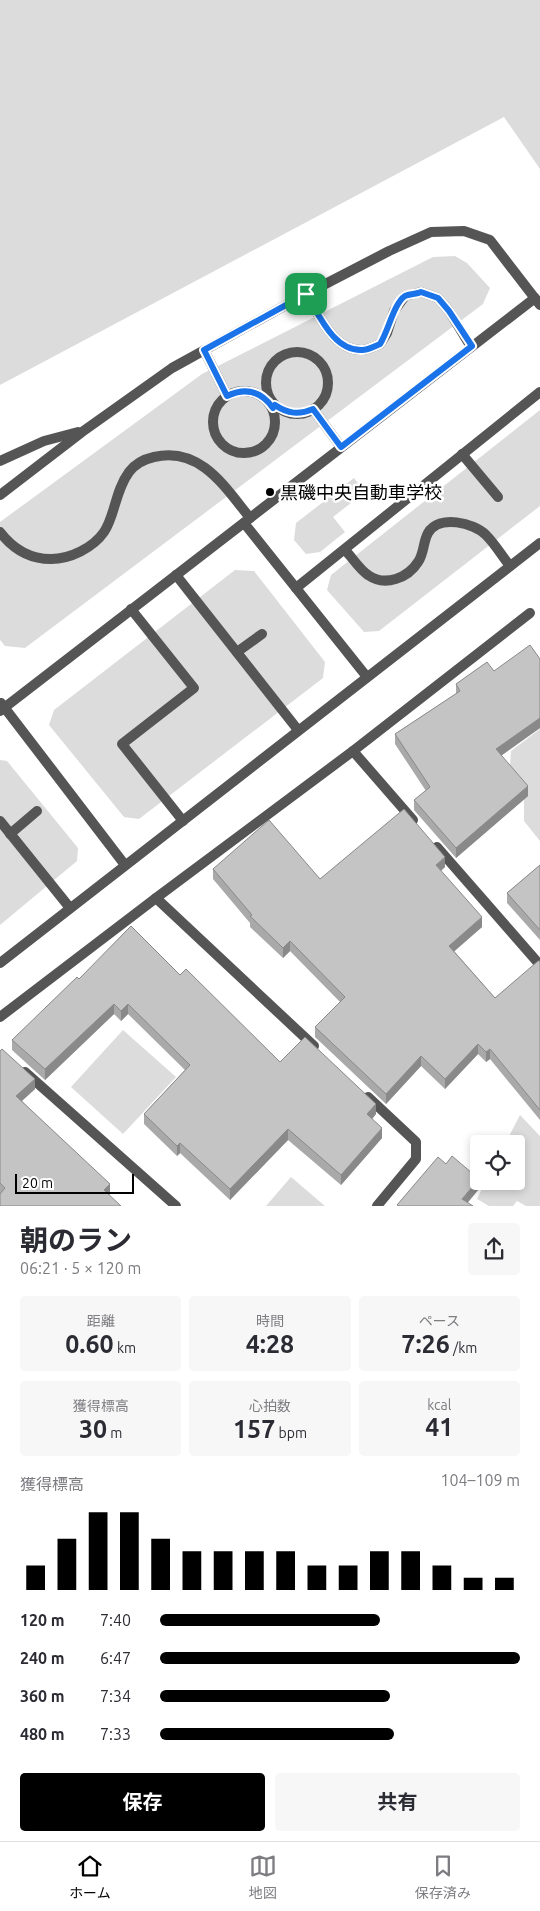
<!DOCTYPE html>
<html lang="ja">
<head>
<meta charset="utf-8">
<style>
	:root { --surface:#fff; --page:#f7f7f7; --text:#2b2b33; --muted:#7c7c81; --line:#e1e1e2; --accent:#000 }
	body { margin:0; font-family:Ubuntu,"Noto Sans JP",sans-serif; background:var(--page); color:var(--text); height:100vh; display:flex; flex-direction:column; font-size:19px; white-space:nowrap }
	* { box-sizing:border-box; margin:0 }
	p { font-size:16px; color:var(--muted) }
	.icon { flex:none; width:28px; height:28px; fill:none; stroke:currentColor; stroke-width:2; stroke-linecap:round; stroke-linejoin:round }
	.map { position:relative; height:1206px; overflow:hidden }
	.panel { display:flex; flex-direction:column; background:var(--surface); flex:1 }
	.panel>* { flex:none }
	.fabs { position:absolute; left:470px; top:1135px; display:grid; gap:10px }
	.fabs a { display:grid; place-items:center; width:55px; height:55px; border-radius:5px; background:var(--surface); box-shadow:0 2px 8px #0003; font-size:25px }
	.scale { position:absolute; left:15px; bottom:12px; width:119px; box-sizing:border-box; padding-left:5px; border:2px solid #000; border-top:0; font-size:14px; line-height:18px; white-space:nowrap; color:#000; -webkit-text-stroke:4px #fff; paint-order:stroke }
	.pin { position:absolute; display:grid; place-items:center; width:42px; height:42px; color:#fff; margin:-21px; border-radius:10px; box-shadow:0 2px 8px #0006 }
	.round { display:grid; place-items:center; flex:none; width:52px; height:52px; border-radius:5px; background:var(--page) }
	.overview { display:flex; align-items:center; justify-content:space-between; height:85px; padding:0 20px }
	h1 { font-size:28px; font-weight:700; line-height:38px }
	.stats { display:grid; grid-template-columns:repeat(3,1fr); gap:8px; height:85px; padding:5px 20px }
	.stats div { display:grid; align-content:center; border-radius:5px; background:var(--page); text-align:center }
	.stats b { font-size:25px; font-weight:700 }
	.stats small { font-size:14px; font-weight:400 }
	.stats p { font-size:14px }
	.chart { height:140px; padding:10px 20px }
	.chart p { display:flex; justify-content:space-between }
	.chart svg { width:100%; height:90px; margin-top:5px; stroke:var(--accent); stroke-width:6 }
	.cta { display:flex; gap:10px; margin-top:auto; padding:10px 20px }
	.cta a { flex:1; height:58px; border-radius:5px; background:var(--accent); color:#fff; font-size:20px; font-weight:700; line-height:58px; text-align:center }
	.cta a+a { background:var(--page); color:var(--text) }
	ul { padding:0 20px; list-style:none; font-size:16px }
	li { display:grid; grid-template-columns:80px 60px 1fr; align-items:center; height:38px }
	li i { height:12px; border-radius:6px; background:var(--accent) }
	.menu { display:flex; justify-content:space-around; align-items:center; height:70px; border-top:1px solid var(--line); background:var(--surface); font-size:14px; color:var(--muted) }
	.menu a { display:grid; justify-items:center; gap:2px }
	.menu .on { color:var(--accent) }
	.map>svg:first-child { display:block }
	.green { fill:#dcdcdc }
	.lines { fill:none; stroke-linecap:round; stroke-linejoin:round }
	.lane { stroke:#555; stroke-width:10 }
	.street { stroke:#555; stroke-width:10 }
	.wall { fill:#a9a9a9 }
	.shaded-wall { fill:#898989 }
	.building { fill:#c4c4c4; stroke:#898989 }
	.route-casing { stroke:#fff; stroke-width:10 }
	.route { stroke:#1a73e8; stroke-width:6 }
	.poi-dot { fill:#000; stroke:#fff; stroke-width:2 }
	.labels { text-anchor:middle; dominant-baseline:central; stroke-width:5; stroke-linejoin:round; paint-order:stroke }
	.poi-label { font-size:18px; fill:#000; stroke:#fff; text-anchor:start }
</style>
</head>
<body>
<div class="map">
<svg width="540" height="1206" viewBox="0 0 540 1206">
	<rect width="100%" height="100%" fill="#fff"/>
	<g class="green">
		<polygon points="0,0 540,0 540,169 504,117 0,385"/>
		<polygon points="455,256 467,263 490,288 483,304 25,648 5,646 0,640 0,522 202,374 433,257"/>
		<polygon points="540,410 540,506 379,631 364,632 327,590 331,575"/>
		<polygon points="354,478 365,492 333,517 345,532 320,552 306,554 294,540 296,523"/>
		<polygon points="235,570 254,571 325,662 323,678 139,819 124,817 49,725 54,710"/>
		<polygon points="540,729 540,841 524,821 524,786 510,765 511,751"/>
		<polygon points="0,760 7,761 78,848 77,861 0,925"/>
		<polygon points="123,1030 176,1077 123,1134 71,1087"/>
		<polygon points="520,1115 540,1136 540,1206 526,1206 517,1201 513,1206 489,1206 477,1199 486,1181 516,1181 516,1144 505,1144"/>
		<polygon points="291,1177 325,1206 266,1206"/>
	</g>
	<g class="lines">
		<g class="lane">
			<path d="M 306,294 C 319,314 333,351 362,350 C 368,350 375,346 380,344 L 387,333 L 394,311 L 405,296 L 421,292 L 438,298 L 449,311 L 471,347"/>
			<polyline points="204,350 227,396"/>
			<circle cx="297" cy="383" r="31"/>
			<circle cx="244" cy="422" r="31"/>
			<polyline points="313,409 341,447"/>
			<polyline points="462,454 498,497"/>
			<polyline points="0,461 44,441 78,432"/>
			<polyline points="0,495 82,432 172,368 306,294 389,251 431,232 464,231 490,240 540,305"/>
			<polyline points="244,523 367,677"/>
			<path d="M 0,532 C 13,549 29,559 51,559 C 70,559 93,548 104,532 C 115,516 115,491 129,472 C 135,464 145,459 154,457 C 200,446 225,487 250,518"/>
			<path d="M 345,550 C 352,557 359,569 368,575 C 385,587 408,578 418,562 C 424,554 423,542 428,533 C 439,514 474,523 486,535 C 495,544 502,556 510,566"/>
			<polyline points="176,575 298,730"/>
			<polyline points="296,588 540,392"/>
			<polyline points="131,609 194,688 122,744 183,821"/>
			<polyline points="237,652 262,634"/>
			<polyline points="1,703 125,865"/>
			<polyline points="0,711 535,298"/>
			<polyline points="0,821 70,908"/>
			<polyline points="10,834 37,811"/>
			<polyline points="0,963 540,543"/>
		</g>
		<g class="street">
			<polyline points="353,751 413,820"/>
			<polyline points="437,847 540,965"/>
			<polyline points="156,898 314,1046"/>
			<polyline points="0,1017 156,898 353,751 530,613"/>
			<polyline points="25,1072 176,1206"/>
			<polyline points="368,1097 416,1142 416,1159 377,1206"/>
		</g>
	</g>
	<g class="wall">
		<polygon points="540,659 540,728 501,756 528,796 456,858 414,810 414,800 426,791 395,744 395,734 456,694 456,684 494,671"/>
		<polygon points="540,865 540,940 507,903 507,893"/>
		<polygon points="445,867 441,871 482,927 454,951 495,998 540,961 540,1120 490,1059 486,1062 478,1054 445,1089 421,1066 386,1104 315,1037 315,1027 340,1002 290,951 283,958 250,927 250,923 213,879 213,869 320,879"/>
		<polygon points="180,975 280,1062 376,1114 372,1119 382,1138 341,1185 288,1140 230,1200 180,1153 177,1156 144,1124 144,1114 185,1070 128,1014 121,1021 114,1014 45,1080 12,1050 12,1040 79,979"/>
		<polygon points="0,1051 35,1089 22,1101 110,1194 0,1193"/>
	</g>
	<g class="shaded-wall">
		<polygon points="540,718 540,728 496,759 496,749"/>
		<polygon points="528,786 528,796 456,858 456,848"/>
		<polygon points="445,857 445,867 436,875 436,865"/>
		<polygon points="482,917 482,927 449,956 449,946"/>
		<polygon points="290,941 290,951 283,958 283,948"/>
		<polygon points="114,1004 114,1014 45,1080 45,1069"/>
		<polygon points="128,1004 128,1014 121,1021 121,1011"/>
		<polygon points="478,1044 478,1054 445,1089 445,1079"/>
		<polygon points="490,1049 490,1059 486,1062 486,1052"/>
		<polygon points="421,1056 421,1066 386,1104 386,1094"/>
		<polygon points="35,1079 35,1089 16,1106 16,1096"/>
		<polygon points="376,1104 376,1114 367,1125 367,1114"/>
		<polygon points="382,1128 382,1138 341,1185 341,1175"/>
		<polygon points="288,1129 288,1140 230,1200 230,1189"/>
		<polygon points="180,1143 180,1153 177,1156 177,1146"/>
		<polygon points="479,1179 479,1189 465,1206 462,1199"/>
		<polygon points="110,1184 110,1194 104,1200 104,1190"/>
	</g>
	<g class="building">
		<polygon points="530,645 540,659 540,718 496,749 528,786 456,848 414,800 430,787 395,734 460,691 456,684 487,662 494,671"/>
		<polygon points="404,809 445,857 436,865 482,917 449,946 495,998 538,961 540,961 540,1110 490,1049 486,1052 478,1044 445,1079 421,1056 386,1094 315,1027 345,997 290,941 283,948 250,916 252,915 213,869 269,820 320,879"/>
		<polygon points="540,865 540,930 507,893"/>
		<polygon points="131,926 180,975 186,969 280,1062 305,1037 376,1104 367,1114 382,1128 341,1175 288,1129 230,1189 180,1143 177,1146 144,1114 190,1065 128,1004 121,1011 114,1004 45,1069 12,1040 77,977 79,979"/>
		<polygon points="2,1049 35,1079 16,1096 110,1184 104,1190 121,1206 0,1206 0,1194 5,1188 0,1183 0,1051"/>
		<polygon points="452,1156 479,1179 462,1199 473,1206 399,1206 397,1205 438,1157 446,1164"/>
	</g>
	<g class="lines">
		<g class="route-casing">
			<path id="route" d="M 421,292 L 438,298 L 449,311 L 472,346 L 341,447 L 313,409 C 299,415 288,414 275,405 L 273,408 C 261,391 246,387 227,396 L 204,350 L 306,294 C 319,314 333,351 362,350 C 368,350 375,346 380,344 C 388,332 394,303 405,296 C 409,294 417,294 421,292 Z"/>
		</g>
		<use href="#route" class="route"/>
	</g>
	<circle class="poi-dot" cx="270" cy="492" r="5"/>
	<g class="labels">
		<g class="poi-label">
			<text x="280" y="492">黒磯中央自動車学校</text>
		</g>
	</g>
</svg>
<div class="fabs">
<a><svg class="icon" aria-label="locate" viewBox="0 0 24 24"><circle cx="12" cy="12" r="6"/><path d="M12 2v4M12 18v4M2 12h4M18 12h4"/></svg></a>
</div>
<div class="scale">20 m</div>
<div class="pin" style="left:306px;top:294px;background:#1e9e55"><svg class="icon" aria-label="arrive" viewBox="0 0 24 24"><path d="M6 21V4h12l-3 4 3 4H6"/></svg></div>
</div>
<section class="panel">
<div class="overview"><div><h1>朝のラン</h1><p>06:21 · 5 × 120 m</p></div><a class="round"><svg class="icon" aria-label="share" viewBox="0 0 24 24"><path d="M12 15V3M7 8l5-5 5 5M5 13v7h14v-7"/></svg></a></div>
<div class="stats">
<div><p>距離</p><b>0.60<small> km</small></b></div>
<div><p>時間</p><b>4:28</b></div>
<div><p>ペース</p><b>7:26<small> /km</small></b></div>
</div>
<div class="stats">
<div><p>獲得標高</p><b>30<small> m</small></b></div>
<div><p>心拍数</p><b>157<small> bpm</small></b></div>
<div><p>kcal</p><b>41</b></div>
</div>
<div class="chart"><p><span>獲得標高</span>104–109 m</p>
<svg viewBox="0 0 160 44" preserveAspectRatio="none"><path d="M5 44V32M15 44V19M25 44V6M35 44V6M45 44V19M55 44V25M65 44V25M75 44V25M85 44V25M95 44V32M105 44V32M115 44V25M125 44V25M135 44V32M145 44V38M155 44V38"/></svg>
</div>
<ul>
<li><b>120 m</b>7:40<i style="width:61%"></i></li>
<li><b>240 m</b>6:47<i style="width:100%"></i></li>
<li><b>360 m</b>7:34<i style="width:64%"></i></li>
<li><b>480 m</b>7:33<i style="width:65%"></i></li>
</ul>
<div class="cta"><a>保存</a><a>共有</a></div>
</section>
<nav class="menu">
<a class="on"><svg class="icon" aria-label="home" viewBox="0 0 24 24"><path d="M3 11l9-7 9 7M6 9v11h12V9"/></svg>ホーム</a>
<a><svg class="icon" aria-label="map" viewBox="0 0 24 24"><path d="M3 6l6-2 6 2 6-2v14l-6 2-6-2-6 2zM9 4v14M15 6v14"/></svg>地図</a>
<a><svg class="icon" aria-label="saved" viewBox="0 0 24 24"><path d="M7 4h10v16l-5-4-5 4z"/></svg>保存済み</a>
</nav>
</body>
</html>
